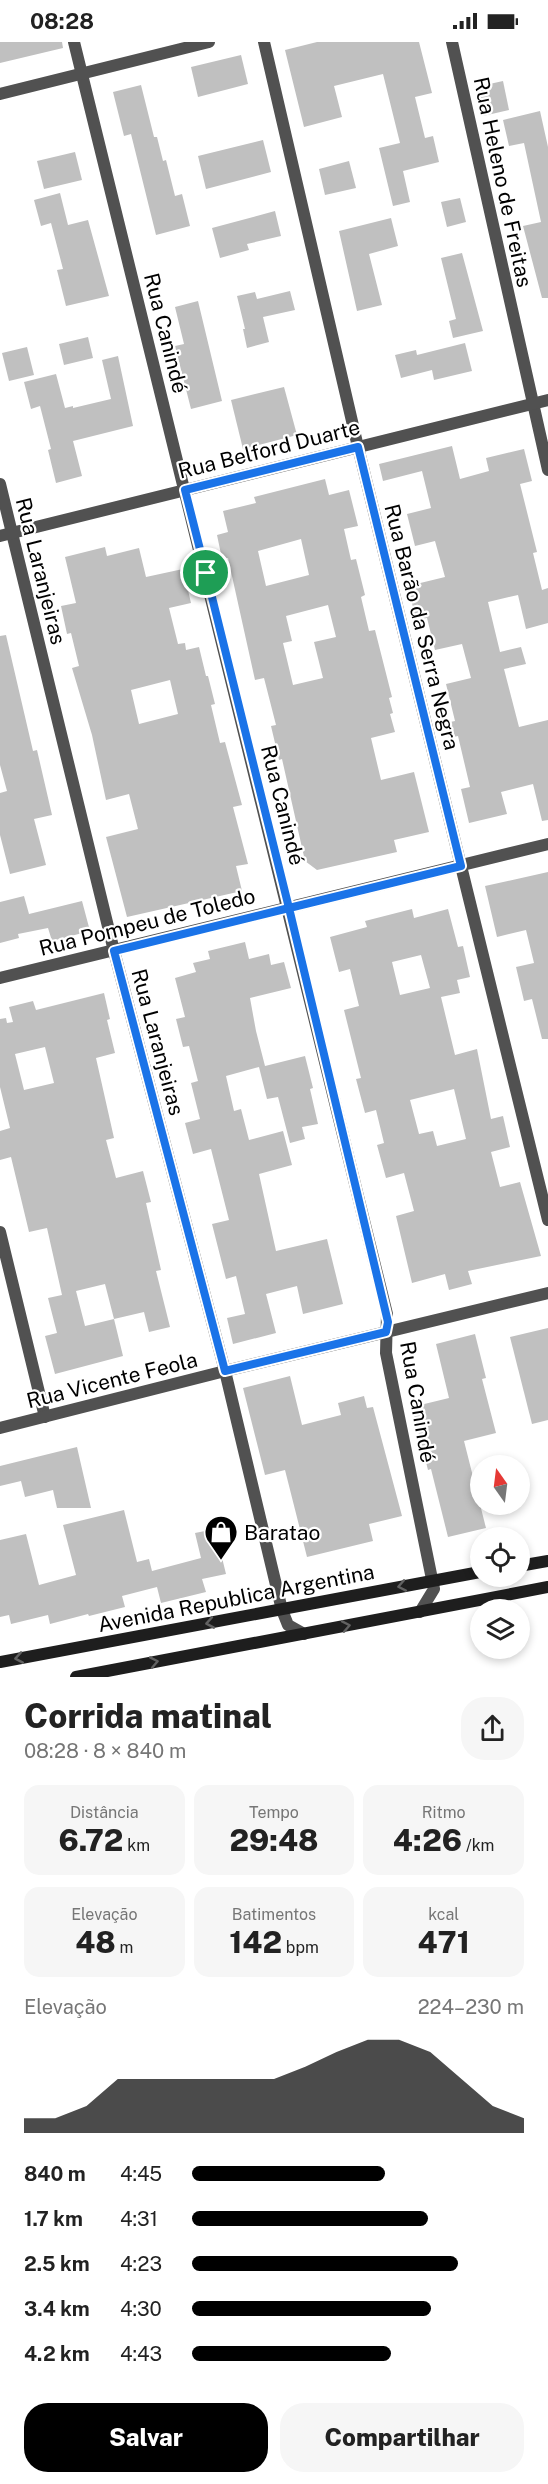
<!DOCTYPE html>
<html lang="pt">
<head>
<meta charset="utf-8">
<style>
	:root { --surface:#fff; --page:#f6f6f6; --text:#222; --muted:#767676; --accent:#000 }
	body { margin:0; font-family:"Public Sans",sans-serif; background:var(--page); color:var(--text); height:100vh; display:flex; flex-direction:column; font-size:22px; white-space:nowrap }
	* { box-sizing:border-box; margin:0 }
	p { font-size:20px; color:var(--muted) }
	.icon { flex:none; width:33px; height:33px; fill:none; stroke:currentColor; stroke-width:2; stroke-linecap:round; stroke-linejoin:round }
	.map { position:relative; height:1635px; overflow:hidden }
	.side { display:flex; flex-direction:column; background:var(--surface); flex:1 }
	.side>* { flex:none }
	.needle { width:39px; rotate:346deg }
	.tools { position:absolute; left:470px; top:1413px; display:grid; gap:12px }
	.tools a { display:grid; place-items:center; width:60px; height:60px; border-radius:50%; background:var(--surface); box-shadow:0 3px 9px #0003; font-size:30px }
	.pin { position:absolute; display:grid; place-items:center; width:51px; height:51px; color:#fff; margin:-26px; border:3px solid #fff; border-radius:50%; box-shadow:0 2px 6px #0007 }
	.round { display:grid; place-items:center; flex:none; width:63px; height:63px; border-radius:24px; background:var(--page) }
	.overview { display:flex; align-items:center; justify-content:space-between; height:102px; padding:0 24px }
	h1 { font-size:33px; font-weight:800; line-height:45px }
	.metrics { display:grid; grid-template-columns:repeat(3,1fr); gap:9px; height:102px; padding:6px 24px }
	.metrics div { display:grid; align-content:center; border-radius:15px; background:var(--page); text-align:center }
	.metrics b { font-size:30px; font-weight:800 }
	.metrics small { font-size:16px; font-weight:400 }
	.metrics p { font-size:16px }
	.chart { height:168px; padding:12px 24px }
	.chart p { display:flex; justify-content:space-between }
	.chart svg { width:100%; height:108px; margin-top:6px; fill:var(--accent); opacity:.7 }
	.button { display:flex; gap:12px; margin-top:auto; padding:12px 24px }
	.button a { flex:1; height:69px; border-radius:24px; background:var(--accent); color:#fff; font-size:24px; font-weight:800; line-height:69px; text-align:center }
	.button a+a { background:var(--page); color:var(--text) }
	ul { padding:0 24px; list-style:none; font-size:20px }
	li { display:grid; grid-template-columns:96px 72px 1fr; align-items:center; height:45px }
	li i { height:15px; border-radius:8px; background:var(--accent) }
	.status { display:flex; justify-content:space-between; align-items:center; height:42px; padding:0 30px; background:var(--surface); direction:ltr }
	.status svg { height:16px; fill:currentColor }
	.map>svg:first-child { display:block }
	.building { fill:#c0c0c0; fill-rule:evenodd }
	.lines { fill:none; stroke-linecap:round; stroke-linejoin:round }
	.minor { stroke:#515151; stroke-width:12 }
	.secondary { stroke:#1e1e1e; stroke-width:12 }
	.oneway { stroke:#626262 }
	.route-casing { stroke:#fff; stroke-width:12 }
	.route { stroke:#1a73e8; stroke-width:8 }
	.labels { text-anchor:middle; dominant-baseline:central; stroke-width:4.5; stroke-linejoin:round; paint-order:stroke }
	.street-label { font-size:21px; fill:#000; stroke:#fff }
	.poi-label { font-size:21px; fill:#000; stroke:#fff; text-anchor:start }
</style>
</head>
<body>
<div class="status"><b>08:28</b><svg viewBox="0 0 49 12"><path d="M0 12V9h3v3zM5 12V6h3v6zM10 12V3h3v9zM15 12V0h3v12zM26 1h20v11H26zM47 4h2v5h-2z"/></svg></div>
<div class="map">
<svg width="548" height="1635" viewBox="0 0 548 1635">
	<rect width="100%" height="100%" fill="#fff"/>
	<g class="building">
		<polygon points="0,0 62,0 63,6 0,21"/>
		<polygon points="317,0 419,0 432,51 415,55 425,96 433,94 439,120 403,129 410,160 393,164 379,106 400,101 383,32 334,44 342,75 304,85 285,8"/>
		<polygon points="241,13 248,42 198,55 191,25"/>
		<polygon points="503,39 509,68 483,74 476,45"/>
		<polygon points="141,43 154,95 157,95 163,119 166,118 175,154 182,152 190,184 156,193 131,92 124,94 113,50"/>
		<polygon points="540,69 548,105 548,256 542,256 523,184 541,180 524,101 509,104 503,78"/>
		<polygon points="263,98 271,130 206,147 198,114"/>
		<polygon points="75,110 82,138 44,147 37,119"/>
		<polygon points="349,119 356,146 325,153 319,127"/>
		<polygon points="60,151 68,183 88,178 109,254 66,264 57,228 63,227 51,181 41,184 34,158"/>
		<polygon points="460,156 466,180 447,185 441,160"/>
		<polygon points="275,169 281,194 247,202 249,208 220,216 212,186"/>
		<polygon points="391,176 398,204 369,212 382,263 357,269 339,189"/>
		<polygon points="462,211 483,289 453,296 449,279 456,277 441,216"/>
		<polygon points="290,249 295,268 263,275 269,300 247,306 243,287 245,287 237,254 255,250 257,257"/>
		<polygon points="198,259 222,359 191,367 175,304 184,302 175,265"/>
		<polygon points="88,295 93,316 64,323 59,302"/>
		<polygon points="465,301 472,329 434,338 432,328 401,336 395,313 416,308 417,313"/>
		<polygon points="27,305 34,333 9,339 2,311"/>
		<polygon points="118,314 133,384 73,399 82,434 56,441 48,408 51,407 40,364 31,367 24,340 56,332 65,366 73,364 73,366 111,357 102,318"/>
		<polygon points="284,345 297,393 243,407 231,358"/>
		<polygon points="452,404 460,437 489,429 486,416 524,407 532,439 520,442 537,510 533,511 542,548 548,546 548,581 526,587 518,553 488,560 500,610 521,605 526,622 504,627 519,685 548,678 548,778 542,779 533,742 501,750 507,772 469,781 461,747 470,745 458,694 449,696 445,681 455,679 446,642 471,636 462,602 435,608 427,576 416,578 408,544 445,535 435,499 415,504 407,472 431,466 422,429 383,439 379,422"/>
		<path d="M 325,437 L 329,453 L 349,448 L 358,484 L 344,487 L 351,518 L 356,517 L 365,553 L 361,555 L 369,589 L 375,588 L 392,655 L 389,656 L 393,671 L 390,672 L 395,690 L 371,696 L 381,738 L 414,730 L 429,790 L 394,798 L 397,810 L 317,828 L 305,819 L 282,717 L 279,718 L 271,684 L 276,683 L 264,636 L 255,638 L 228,516 L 222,517 L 217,493 L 228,490 L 223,469 L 256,461 L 254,455 ZM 301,497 L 309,533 L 266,544 L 258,509 ZM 328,563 L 336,595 L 314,600 L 323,636 L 293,643 L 283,601 L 292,599 L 286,574 Z"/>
		<path d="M 105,505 L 107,514 L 139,506 L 146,535 L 183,527 L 191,561 L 169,566 L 178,602 L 185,601 L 186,608 L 199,605 L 206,634 L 208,634 L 215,662 L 211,663 L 220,701 L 225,700 L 242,763 L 233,765 L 248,822 L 236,824 L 242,849 L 127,875 L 106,795 L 138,787 L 129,752 L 106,758 L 92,693 L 72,626 L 79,624 L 71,591 L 67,592 L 61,564 L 76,561 L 65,515 ZM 170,638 L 178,672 L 139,682 L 131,648 Z"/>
		<polygon points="6,593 33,709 37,708 52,773 34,777 46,823 10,832 0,793 0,751 7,749 0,723 0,594"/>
		<polygon points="548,830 548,997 542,997 532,957 524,959 516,925 534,921 526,888 497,895 485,844"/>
		<polygon points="24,854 29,872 82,859 90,889 52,899 48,886 18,892 19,896 0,901 0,860"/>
		<path d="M 412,867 L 414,876 L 448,867 L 458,905 L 463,904 L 470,935 L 457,938 L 460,951 L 441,955 L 455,1013 L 477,1007 L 491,1077 L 503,1074 L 510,1105 L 491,1110 L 500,1145 L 520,1140 L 541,1214 L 468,1229 L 472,1242 L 449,1248 L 445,1232 L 412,1241 L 396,1174 L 414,1169 L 404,1131 L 386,1136 L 377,1103 L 384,1101 L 376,1068 L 365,1071 L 356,1037 L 361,1036 L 344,968 L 359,964 L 350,927 L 339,930 L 330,895 L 367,885 L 365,879 ZM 421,913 L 430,946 L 400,953 L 392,920 ZM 454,1047 L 466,1097 L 437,1104 L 433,1089 L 419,1092 L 410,1058 Z"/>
		<polygon points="245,900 249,917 269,912 271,923 284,920 291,946 250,956 256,989 265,1024 305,1014 313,1046 310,1047 318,1082 302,1085 305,1097 290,1101 278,1055 267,1057 259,1025 226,1034 234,1069 241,1067 249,1098 283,1089 292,1123 259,1132 276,1209 327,1197 343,1262 303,1272 297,1244 266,1252 276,1291 233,1302 227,1276 245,1272 236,1234 226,1237 212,1182 229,1178 211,1107 193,1112 185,1081 200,1077 191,1041 198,1039 189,1004 183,1005 176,977 185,975 175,936 196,930 193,921 210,917 208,909"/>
		<path d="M 104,951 L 110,977 L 107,978 L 115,1011 L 96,1016 L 114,1096 L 106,1098 L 116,1136 L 143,1129 L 151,1160 L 146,1161 L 161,1228 L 156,1229 L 170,1285 L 149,1290 L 144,1270 L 114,1277 L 123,1314 L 55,1332 L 45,1294 L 57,1291 L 48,1256 L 62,1253 L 47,1186 L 29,1190 L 11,1115 L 0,1118 L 0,1089 L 10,1086 L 0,1045 L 0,977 L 6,976 L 7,981 L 13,980 L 9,965 L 33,959 L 36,968 ZM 45,1005 L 54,1041 L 24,1048 L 15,1012 ZM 105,1242 L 114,1277 L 85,1284 L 76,1249 Z"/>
		<polygon points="548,1286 548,1378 532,1382 510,1295"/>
		<polygon points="475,1292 486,1336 482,1337 496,1391 464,1399 486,1486 448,1495 431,1427 428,1428 412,1365 449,1356 436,1302"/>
		<polygon points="290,1334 302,1383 341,1373 338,1361 364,1354 367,1366 373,1365 402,1474 369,1482 373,1499 307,1515 285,1428 265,1433 243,1346"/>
		<polygon points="77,1405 91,1466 57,1466 53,1448 25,1455 21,1439 0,1444 0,1424"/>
		<polygon points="124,1468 137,1520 149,1517 152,1529 201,1516 195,1491 215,1487 226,1532 202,1537 206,1550 161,1561 157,1545 122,1554 125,1565 89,1574 88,1572 50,1582 48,1573 11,1582 9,1573 0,1575 0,1498 26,1492 39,1543 76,1533 63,1483"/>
	</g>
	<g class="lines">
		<g class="minor">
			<polyline points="74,0 387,1272 386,1311 434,1547 420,1570"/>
			<polyline points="264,0 358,405 548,1178"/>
			<polyline points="452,0 548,428"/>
			<polyline points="0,52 209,0"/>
			<polyline points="0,442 114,909 225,1329 282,1568 288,1583 304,1592"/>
			<polyline points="0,494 548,358"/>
			<polyline points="0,936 548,802"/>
			<polyline points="0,1190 45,1375"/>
			<polyline points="0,1386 225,1329 548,1251"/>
		</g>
		<g class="secondary">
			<polyline points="519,1524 548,1519"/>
			<polyline points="0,1620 480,1530"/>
			<polyline points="76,1635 548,1545"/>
		</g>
	</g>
	<defs><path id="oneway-chevron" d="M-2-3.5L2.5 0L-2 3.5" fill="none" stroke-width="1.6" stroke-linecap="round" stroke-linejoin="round" transform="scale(1.5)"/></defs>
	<g class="oneway">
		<use href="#oneway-chevron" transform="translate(402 1544) rotate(169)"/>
		<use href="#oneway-chevron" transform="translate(210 1581) rotate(170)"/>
		<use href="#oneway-chevron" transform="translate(346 1584) rotate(-11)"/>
		<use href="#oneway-chevron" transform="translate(19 1616) rotate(170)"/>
		<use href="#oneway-chevron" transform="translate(154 1620) rotate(-11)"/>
	</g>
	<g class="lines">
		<g class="route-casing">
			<polyline id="route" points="206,531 289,866 114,909 225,1329 386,1290 388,1280 289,866 461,824 358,405 185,448 206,531"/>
		</g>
		<use href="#route" class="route"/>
	</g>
	<defs>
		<g id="shop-pin" transform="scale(1.725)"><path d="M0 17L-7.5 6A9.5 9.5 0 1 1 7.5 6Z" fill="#000" stroke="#fff"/><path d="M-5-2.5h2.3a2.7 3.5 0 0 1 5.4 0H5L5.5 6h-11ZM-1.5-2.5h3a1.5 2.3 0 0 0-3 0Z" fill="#fff"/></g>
	</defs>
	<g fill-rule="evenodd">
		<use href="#shop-pin" x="221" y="1490"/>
	</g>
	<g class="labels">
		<g class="street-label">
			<text transform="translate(503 140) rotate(78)">Rua Heleno de Freitas</text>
			<text transform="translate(166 291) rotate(76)">Rua Canindé</text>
			<text transform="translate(269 407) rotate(-14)">Rua Belford Duarte</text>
			<text transform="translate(41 529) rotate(76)">Rua Laranjeiras</text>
			<text transform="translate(422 585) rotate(76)">Rua Barão da Serra Negra</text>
			<text transform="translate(283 763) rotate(76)">Rua Canindé</text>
			<text transform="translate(147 880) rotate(-14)">Rua Pompeu de Toledo</text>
			<text transform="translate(158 1000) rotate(75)">Rua Laranjeiras</text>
			<text transform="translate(112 1338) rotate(-14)">Rua Vicente Feola</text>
			<text transform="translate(418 1360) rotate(80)">Rua Canindé</text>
			<text transform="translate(236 1556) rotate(-11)">Avenida Republica Argentina</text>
		</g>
		<g class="poi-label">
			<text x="244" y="1490">Baratao</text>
		</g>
	</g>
</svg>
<div class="tools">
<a><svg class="needle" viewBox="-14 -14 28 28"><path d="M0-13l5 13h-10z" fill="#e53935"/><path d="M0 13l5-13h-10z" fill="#767676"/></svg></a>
<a><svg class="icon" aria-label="locate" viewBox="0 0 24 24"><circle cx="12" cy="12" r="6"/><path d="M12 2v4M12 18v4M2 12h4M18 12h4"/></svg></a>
<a><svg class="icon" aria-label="layers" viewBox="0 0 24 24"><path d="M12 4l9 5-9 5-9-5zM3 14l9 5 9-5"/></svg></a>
</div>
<div class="pin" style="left:206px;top:531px;background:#1e9e55"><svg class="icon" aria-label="arrive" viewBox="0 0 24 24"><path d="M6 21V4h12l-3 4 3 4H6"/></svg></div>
</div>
<section class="side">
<div class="overview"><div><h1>Corrida matinal</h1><p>08:28 · 8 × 840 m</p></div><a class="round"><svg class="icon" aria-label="share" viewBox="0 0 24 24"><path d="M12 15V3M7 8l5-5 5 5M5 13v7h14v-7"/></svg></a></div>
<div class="metrics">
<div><p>Distância</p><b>6.72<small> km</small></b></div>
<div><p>Tempo</p><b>29:48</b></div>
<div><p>Ritmo</p><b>4:26<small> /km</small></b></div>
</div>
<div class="metrics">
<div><p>Elevação</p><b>48<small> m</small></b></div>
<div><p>Batimentos</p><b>142<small> bpm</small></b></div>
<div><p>kcal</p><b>471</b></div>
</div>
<div class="chart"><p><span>Elevação</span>224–230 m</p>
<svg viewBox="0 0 160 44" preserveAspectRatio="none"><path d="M0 44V38L10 38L20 33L30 22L40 22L50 22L60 22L70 22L80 22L90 17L100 11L110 6L120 6L130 11L140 22L150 33L160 38V44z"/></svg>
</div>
<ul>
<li><b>840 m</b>4:45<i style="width:58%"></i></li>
<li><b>1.7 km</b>4:31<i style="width:71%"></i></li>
<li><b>2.5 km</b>4:23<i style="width:80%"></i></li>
<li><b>3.4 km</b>4:30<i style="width:72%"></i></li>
<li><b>4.2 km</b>4:43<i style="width:60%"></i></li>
</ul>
<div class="button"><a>Salvar</a><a>Compartilhar</a></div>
</section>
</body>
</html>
